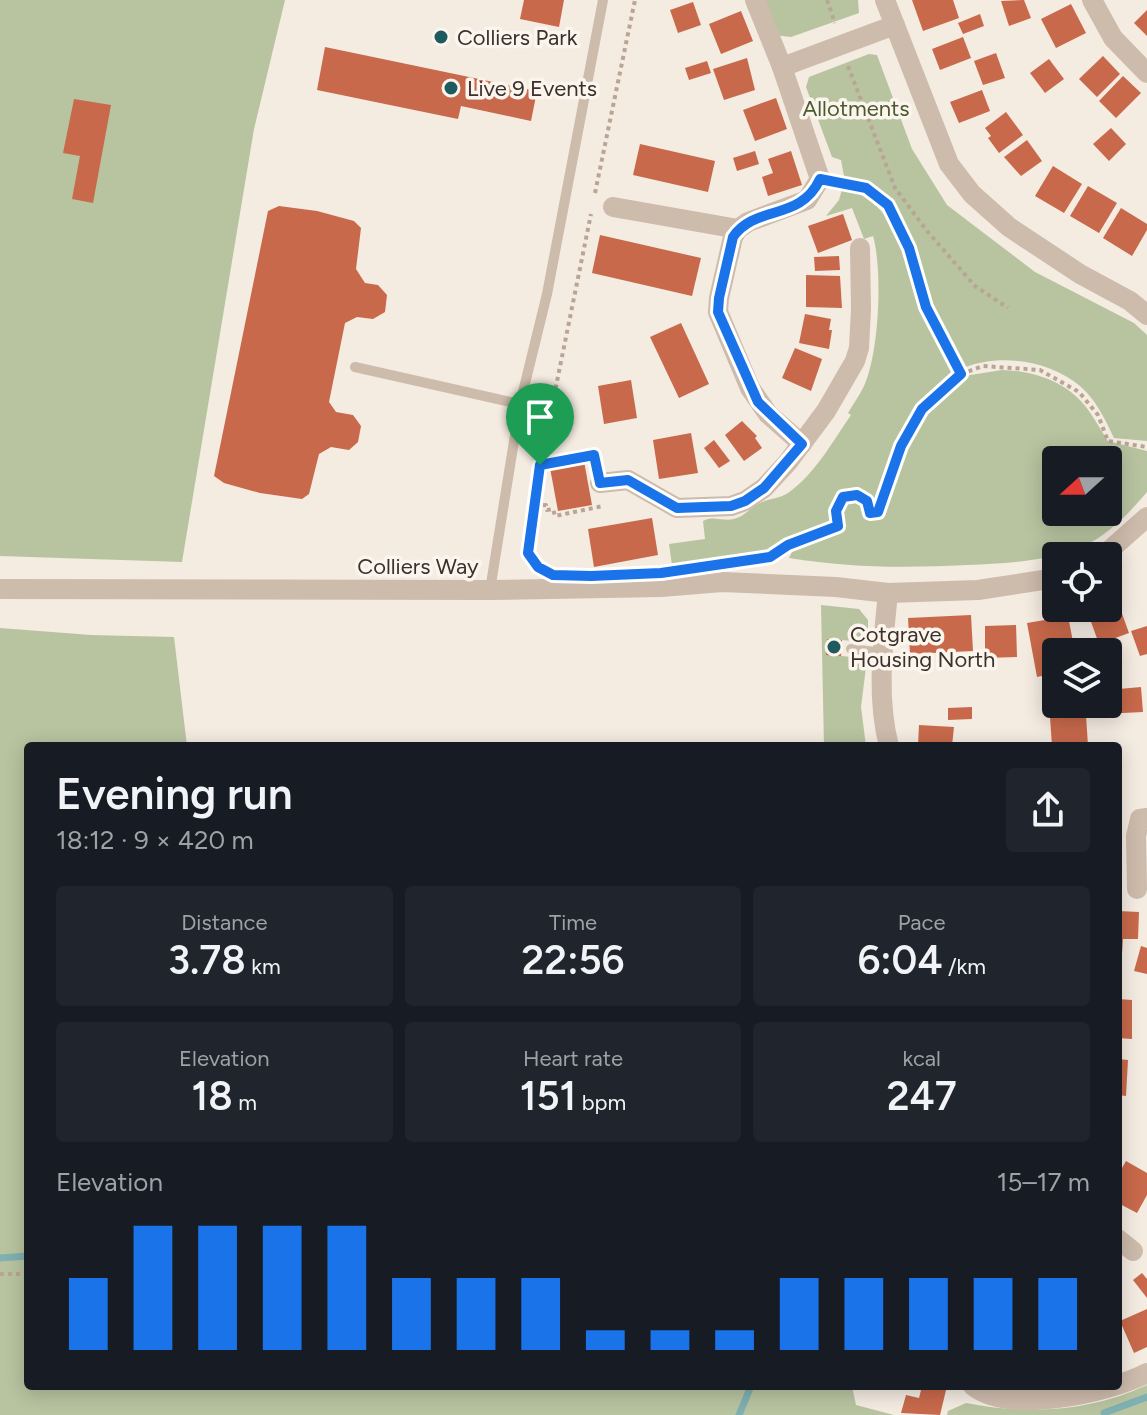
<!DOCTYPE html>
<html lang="en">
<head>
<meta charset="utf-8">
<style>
	:root { --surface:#171b24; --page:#20242c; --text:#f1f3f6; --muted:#9ea1a6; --accent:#1a73e8 }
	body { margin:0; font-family:Figtree,sans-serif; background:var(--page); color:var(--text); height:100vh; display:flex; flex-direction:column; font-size:30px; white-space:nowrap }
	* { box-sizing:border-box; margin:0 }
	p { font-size:26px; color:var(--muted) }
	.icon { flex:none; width:44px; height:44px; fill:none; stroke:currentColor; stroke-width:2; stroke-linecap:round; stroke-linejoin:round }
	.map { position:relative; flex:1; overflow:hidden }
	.sheet { position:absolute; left:24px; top:742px; width:1098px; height:648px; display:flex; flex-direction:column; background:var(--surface); border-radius:8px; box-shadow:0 4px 20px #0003 }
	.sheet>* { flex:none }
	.needle { width:52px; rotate:249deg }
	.controls { position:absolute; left:1042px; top:446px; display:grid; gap:16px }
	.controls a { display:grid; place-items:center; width:80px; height:80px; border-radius:8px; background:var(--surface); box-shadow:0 4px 20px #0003; font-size:40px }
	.pin { position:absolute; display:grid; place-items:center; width:68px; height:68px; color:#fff; margin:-82px -34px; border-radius:50% 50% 50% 0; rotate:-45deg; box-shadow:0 0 8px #0007 }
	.pin .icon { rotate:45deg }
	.round { display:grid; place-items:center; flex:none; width:84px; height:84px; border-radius:8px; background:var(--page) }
	.summary { display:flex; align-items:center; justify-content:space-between; height:136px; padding:0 32px }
	h1 { font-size:44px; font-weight:600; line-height:60px }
	.figures { display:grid; grid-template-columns:repeat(3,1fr); gap:12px; height:136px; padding:8px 32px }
	.figures div { display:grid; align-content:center; border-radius:8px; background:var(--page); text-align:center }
	.figures b { font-size:40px; font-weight:600 }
	.figures small { font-size:22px; font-weight:400 }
	.figures p { font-size:22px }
	.chart { height:224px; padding:16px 32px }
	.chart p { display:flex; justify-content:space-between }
	.chart svg { width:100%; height:144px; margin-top:8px; stroke:var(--accent); stroke-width:6 }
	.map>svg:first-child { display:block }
	.green { fill:#b8c4a0; fill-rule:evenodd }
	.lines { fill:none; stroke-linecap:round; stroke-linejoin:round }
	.stream { stroke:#7fb0b2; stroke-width:7 }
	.building { fill:#c8694b }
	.path { stroke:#b9a596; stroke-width:4; stroke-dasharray:4 4; stroke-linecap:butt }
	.service { stroke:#cdbbac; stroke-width:10 }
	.minor { stroke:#cdbbac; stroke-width:20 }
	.route-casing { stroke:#fff; stroke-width:16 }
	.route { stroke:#1a73e8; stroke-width:10 }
	.poi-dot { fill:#1f5a5e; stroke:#fbf5ee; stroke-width:3 }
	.labels { text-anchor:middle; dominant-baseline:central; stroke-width:7; stroke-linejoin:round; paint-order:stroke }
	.poi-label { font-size:22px; fill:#3b302b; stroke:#fbf5ee; text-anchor:start }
	.park-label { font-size:22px; fill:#4a5a2e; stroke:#fbf5ee }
	.street-label { font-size:22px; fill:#3b302b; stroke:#fbf5ee }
</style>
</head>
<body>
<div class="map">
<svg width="1147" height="1415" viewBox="0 0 1147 1415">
	<rect width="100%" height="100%" fill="#f4ebe1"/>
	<g class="green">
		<polygon points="0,0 285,0 254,129 182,562 0,556"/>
		<polygon points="759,0 858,0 859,13 791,37 774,35"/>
		<path d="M 869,54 L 877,55 L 912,149 L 947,205 L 1035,272 L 1134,323 L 1147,335 L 1147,441 L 1114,438 C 1105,419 1096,400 1080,386 C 1049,360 1000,353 963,368 C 950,345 935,322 926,297 C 905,233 912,209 844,176 L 841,160 L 832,157 L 806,87 L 809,77 Z"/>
		<path d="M 843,186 C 904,211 900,252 921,306 C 930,329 944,351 955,373 C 908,410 892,448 876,505 L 866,492 L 845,492 C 832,498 828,509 832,523 L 790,538 L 760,556 L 672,565 L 669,544 L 705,539 L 703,521 C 714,515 723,522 734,519 C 745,516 750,508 760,503 C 770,498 779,499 788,493 C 815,474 833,441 851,415 L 848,413 C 853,404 860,395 864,386 C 879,354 883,270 873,236 L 864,239 L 852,208 L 826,216 L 839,200 Z"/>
		<path d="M 1002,370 C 1037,371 1071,383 1091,414 C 1097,423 1102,432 1108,441 L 1147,451 L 1147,492 C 1129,513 1108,536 1081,547 C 1045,562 1006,563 967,565 C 904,568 851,568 789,558 L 794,548 L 844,528 L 842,507 L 852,501 L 859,500 L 865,505 L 868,515 L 884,516 L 907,448 L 918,425 L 932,406 L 958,377 ZM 1056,460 L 1108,460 L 1108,512 L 1056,512 Z"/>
		<polygon points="821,605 859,609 868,620 868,642 827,639 826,654 867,659 861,707 866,746 824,746"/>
		<polygon points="0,628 91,635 174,637 187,746 28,746 28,1386 852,1386 856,1405 894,1415 0,1415"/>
		<path d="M 1147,1385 L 1147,1415 L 947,1415 L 948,1411 L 966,1403 C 1028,1415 1089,1412 1147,1385 Z"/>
	</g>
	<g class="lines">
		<g class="stream">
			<polyline points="0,1258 28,1256"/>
			<polyline points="1104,1413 1147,1397"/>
			<polyline points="739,1415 751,1386"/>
		</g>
	</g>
	<g class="building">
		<polygon points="524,0 564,0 559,27 520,19"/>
		<polygon points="912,0 953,0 959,18 923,31"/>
		<polygon points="1024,0 1031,18 1009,26 1001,1"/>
		<polygon points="693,2 701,25 678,33 670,10"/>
		<polygon points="1071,4 1086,33 1056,48 1041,19"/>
		<polygon points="1147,10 1147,36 1134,23"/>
		<polygon points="741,11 753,41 721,54 709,24"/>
		<polygon points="980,14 984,26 963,34 958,23"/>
		<polygon points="963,37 971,58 940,70 932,49"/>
		<polygon points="325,47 537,91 531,121 461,106 458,119 317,90"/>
		<polygon points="996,53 1005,78 983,85 974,61"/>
		<polygon points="1103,56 1120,74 1097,97 1079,79"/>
		<polygon points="747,58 755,90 724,100 713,69"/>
		<polygon points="1049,59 1064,79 1045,93 1030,73"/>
		<polygon points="707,61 711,73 689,80 685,68"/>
		<polygon points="1123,76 1141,93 1116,118 1099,101"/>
		<polygon points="982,90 990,111 959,123 950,102"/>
		<polygon points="776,98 787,129 755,141 743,110"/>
		<polygon points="74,99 111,105 93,203 72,199 80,156 63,153"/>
		<polygon points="1006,112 1023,135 999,153 988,138 991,136 985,128"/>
		<polygon points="1111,128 1126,144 1109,161 1093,144"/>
		<polygon points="1027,140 1042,161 1021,176 1004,157"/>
		<polygon points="640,144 715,161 708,192 633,175"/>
		<polygon points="755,151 759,164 737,171 733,158"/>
		<polygon points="791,151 802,185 768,196 762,177 773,173 768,159"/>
		<polygon points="1053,166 1082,184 1064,213 1035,196"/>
		<polygon points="1088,186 1117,203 1099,233 1070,216"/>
		<polygon points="279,206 317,211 354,221 361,228 356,269 365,283 378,285 387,295 385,312 373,319 357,317 345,323 329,402 336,412 353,415 361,426 358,442 349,450 331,447 319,454 309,494 302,499 260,493 224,483 214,476 268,211"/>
		<polygon points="1121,208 1147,224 1147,230 1132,256 1103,238"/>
		<polygon points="843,214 852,240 818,253 808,226"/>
		<polygon points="600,235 701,258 692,296 592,273"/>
		<polygon points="839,256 840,270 815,271 814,257"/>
		<polygon points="806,275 840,276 842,308 806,307"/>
		<polygon points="805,314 831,319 829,330 832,330 829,349 799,343"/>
		<polygon points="681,323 709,384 679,398 650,337"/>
		<polygon points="795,348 822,359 811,391 782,378"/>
		<polygon points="631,380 637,418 604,424 598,386"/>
		<polygon points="742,421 757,436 755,438 762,448 744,461 725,435"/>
		<polygon points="691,433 698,473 659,479 653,440"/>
		<polygon points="714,440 730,461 719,468 704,448"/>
		<polygon points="584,461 592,505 558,511 550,468"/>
		<polygon points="652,518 658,555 594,567 588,529"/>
		<polygon points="1116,597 1129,633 1099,644 1086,608 1108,608 1108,600"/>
		<polygon points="971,615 973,651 910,654 908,618"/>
		<polygon points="1068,616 1075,652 1056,652 1056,673 1037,677 1027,623"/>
		<polygon points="1016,625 1017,657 985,658 985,626"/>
		<polygon points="1147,626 1147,654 1140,656 1131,631"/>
		<polygon points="827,639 842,640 841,656 826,655"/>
		<polygon points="1141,687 1143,712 1103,714 1102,704 1108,704 1108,690"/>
		<polygon points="972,707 972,719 948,720 948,708"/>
		<polygon points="1086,715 1088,746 1052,746 1050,717"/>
		<polygon points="919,725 954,727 952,746 918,746"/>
		<polygon points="1118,911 1139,912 1138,939 1123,939 1122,954 1118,954"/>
		<polygon points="1141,946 1147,948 1147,974 1134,971"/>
		<polygon points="1118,999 1132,1000 1132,1039 1118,1038"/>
		<polygon points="1118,1059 1128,1060 1126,1096 1118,1095"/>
		<polygon points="1126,1161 1147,1173 1147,1195 1137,1213 1118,1203 1118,1175"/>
		<polygon points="1142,1273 1147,1279 1147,1298 1133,1280"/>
		<polygon points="1147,1309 1147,1347 1134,1353 1120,1321"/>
		<polygon points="922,1386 947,1386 940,1415 901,1413 906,1395 919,1398"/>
	</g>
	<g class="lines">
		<g class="path">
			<polyline points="827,0 835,23"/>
			<polyline points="848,66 895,188 927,231 975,286 1008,308"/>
			<polyline points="595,193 635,0"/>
			<polyline points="961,374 983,366 1040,370 1079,392 1098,415 1108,441 1147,447"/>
			<polyline points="540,465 594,455 595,462"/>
			<polyline points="535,506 546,505 547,510 553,509 555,516 603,506"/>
			<polyline points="752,559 770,557 788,545 838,526 836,511 843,497 857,495 867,501 870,513 878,512 901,446 922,409 961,374 926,307 909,248 888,205 866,188 841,183"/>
			<polyline points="538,567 528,553 540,465 591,214"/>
			<polyline points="0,1274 28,1274"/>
		</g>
		<g class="service">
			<polyline points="355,367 520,404"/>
			<polyline points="490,590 520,404 547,294 603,0"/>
			<polyline points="851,649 882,653"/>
		</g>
		<g class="minor">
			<polyline points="755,0 782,67 820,179 807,200 748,222 738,229 733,237 719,298 718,312 750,388 768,414 802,444"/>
			<polyline points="885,0 949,164 972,194 1009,227 1080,274 1130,301 1147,315"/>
			<polyline points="1092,0 1113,38 1147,73"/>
			<polyline points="782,67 895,25"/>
			<polyline points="613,207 738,229"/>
			<polyline points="600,483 628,480 677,508 731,506 745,501 764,488 788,462 826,411 855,361 859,348 861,309 860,248"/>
			<polyline points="1103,556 1147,517"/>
			<polyline points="0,589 490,590 661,587 722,582 836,587 888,593 978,590 1056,578"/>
			<path d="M 888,593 C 883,643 876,697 889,746"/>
			<polyline points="1137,889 1136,836 1140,819 1147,818"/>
			<polyline points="1118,1239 1133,1251"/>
			<path d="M 973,1386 C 1009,1415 1108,1393 1147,1373"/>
		</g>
	</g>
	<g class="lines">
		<g class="route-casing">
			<path id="route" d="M 820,179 L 866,188 L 888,205 L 909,248 L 926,307 L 961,374 L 922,409 L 901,446 L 878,512 L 870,513 L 867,501 L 857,495 L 843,497 L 836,511 L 838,526 L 788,545 L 770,557 L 661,573 L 591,576 L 553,575 L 538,567 L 528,553 L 540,465 L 594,455 L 600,483 L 628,480 L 677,508 L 731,506 L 745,501 L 764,488 L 802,444 L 758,402 L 718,312 L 719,298 L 733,237 C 756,204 800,222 820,179 Z"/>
		</g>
		<use href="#route" class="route"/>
	</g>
	<g class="poi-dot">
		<circle cx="441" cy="37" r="8"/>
		<circle cx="451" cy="88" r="8"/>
		<circle cx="834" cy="647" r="8"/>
	</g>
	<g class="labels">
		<g class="poi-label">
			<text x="457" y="37">Colliers Park</text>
			<text x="467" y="88">Live 9 Events</text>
			<text x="850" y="634">Cotgrave<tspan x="850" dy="25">Housing North</tspan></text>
		</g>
		<g class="park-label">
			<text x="856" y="108">Allotments</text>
		</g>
		<g class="street-label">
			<text x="418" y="566">Colliers Way</text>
		</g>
	</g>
</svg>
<div class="controls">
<a><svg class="needle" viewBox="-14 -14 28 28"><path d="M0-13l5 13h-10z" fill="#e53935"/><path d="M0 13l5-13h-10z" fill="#9ea1a6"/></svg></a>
<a><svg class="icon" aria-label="locate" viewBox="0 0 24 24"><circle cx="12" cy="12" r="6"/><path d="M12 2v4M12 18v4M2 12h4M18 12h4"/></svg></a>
<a><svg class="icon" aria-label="layers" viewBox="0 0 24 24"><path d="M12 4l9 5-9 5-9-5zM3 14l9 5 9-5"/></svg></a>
</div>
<div class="pin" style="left:540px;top:465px;background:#1e9e55"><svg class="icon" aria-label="arrive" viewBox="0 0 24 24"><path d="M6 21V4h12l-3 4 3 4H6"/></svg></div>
<section class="sheet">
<div class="summary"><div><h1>Evening run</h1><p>18:12 · 9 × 420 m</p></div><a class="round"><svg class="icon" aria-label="share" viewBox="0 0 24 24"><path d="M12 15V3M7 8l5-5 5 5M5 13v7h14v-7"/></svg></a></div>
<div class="figures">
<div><p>Distance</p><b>3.78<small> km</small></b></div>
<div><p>Time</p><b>22:56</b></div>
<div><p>Pace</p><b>6:04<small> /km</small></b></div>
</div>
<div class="figures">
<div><p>Elevation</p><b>18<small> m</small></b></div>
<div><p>Heart rate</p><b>151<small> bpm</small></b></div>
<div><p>kcal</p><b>247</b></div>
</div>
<div class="chart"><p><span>Elevation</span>15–17 m</p>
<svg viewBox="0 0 160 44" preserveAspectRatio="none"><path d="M5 44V22M15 44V6M25 44V6M35 44V6M45 44V6M55 44V22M65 44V22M75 44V22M85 44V38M95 44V38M105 44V38M115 44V22M125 44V22M135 44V22M145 44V22M155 44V22"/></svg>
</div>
</section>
</div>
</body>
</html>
